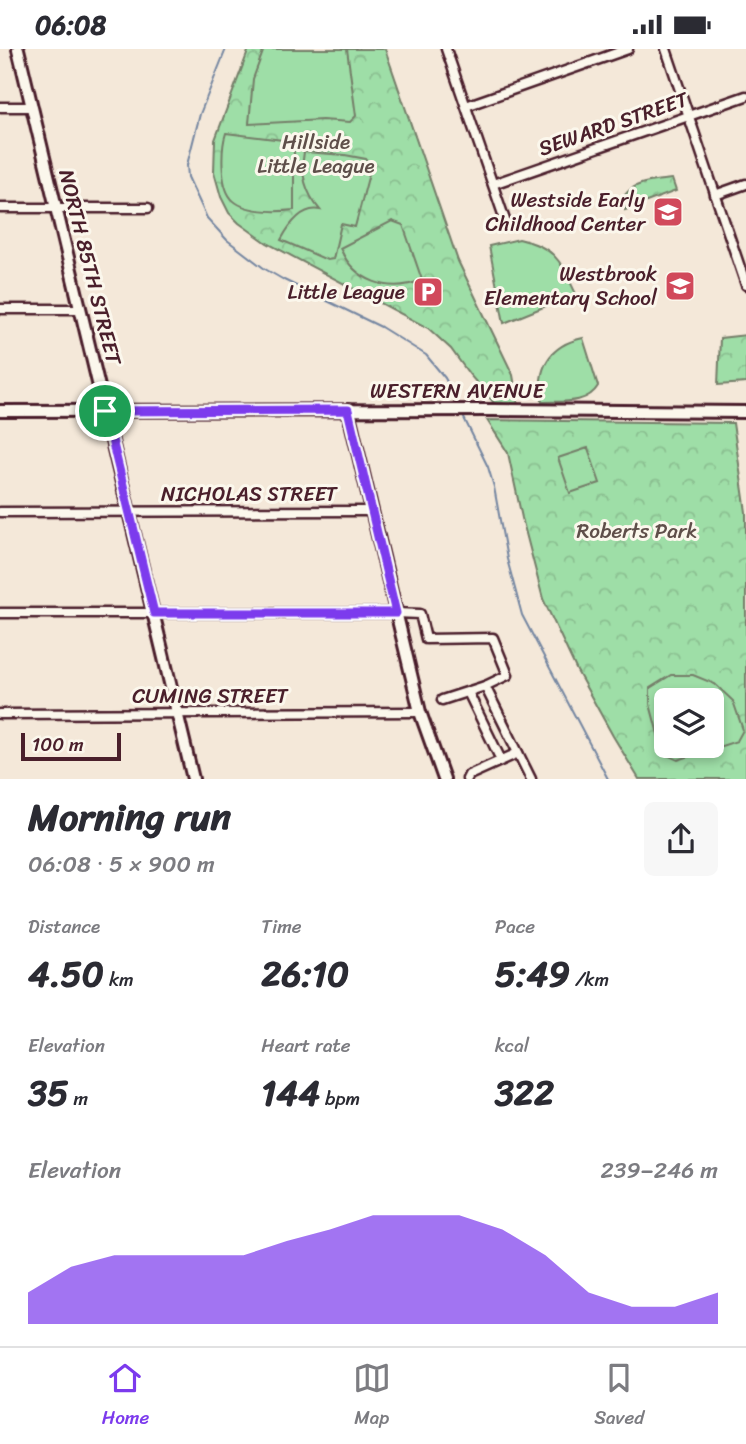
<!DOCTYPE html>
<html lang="en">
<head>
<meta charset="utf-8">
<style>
	:root { --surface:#fff; --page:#f7f7f7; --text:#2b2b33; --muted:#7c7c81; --line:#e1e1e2; --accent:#7c3aed }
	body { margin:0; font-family:Sriracha,sans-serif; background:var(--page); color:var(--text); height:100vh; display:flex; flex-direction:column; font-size:26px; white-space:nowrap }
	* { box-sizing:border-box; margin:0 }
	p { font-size:23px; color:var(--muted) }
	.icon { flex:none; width:38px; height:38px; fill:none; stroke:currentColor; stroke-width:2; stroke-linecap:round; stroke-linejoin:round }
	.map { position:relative; height:730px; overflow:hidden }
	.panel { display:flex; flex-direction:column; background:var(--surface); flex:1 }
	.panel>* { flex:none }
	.fabs { position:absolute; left:654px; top:639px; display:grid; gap:14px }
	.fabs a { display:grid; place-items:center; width:70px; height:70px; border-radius:10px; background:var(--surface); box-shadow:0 4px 10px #0003; font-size:35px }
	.scale { position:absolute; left:21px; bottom:18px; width:100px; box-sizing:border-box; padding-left:7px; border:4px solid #4a1f2b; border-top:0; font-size:19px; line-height:24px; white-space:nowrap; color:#4a1f2b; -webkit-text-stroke:5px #fbf7ec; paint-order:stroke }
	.pin { position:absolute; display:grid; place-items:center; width:60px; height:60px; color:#fff; margin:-30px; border:4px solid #fff; border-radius:50%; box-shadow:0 2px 7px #0007 }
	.round { display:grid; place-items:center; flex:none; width:74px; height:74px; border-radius:10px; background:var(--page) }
	.overview { display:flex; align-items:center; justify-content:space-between; height:119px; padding:0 28px }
	h1 { font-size:38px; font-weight:700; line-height:52px }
	.figures { display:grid; grid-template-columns:repeat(3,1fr); gap:10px; height:119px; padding:7px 28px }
	.figures div { display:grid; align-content:center }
	.figures b { font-size:35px; font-weight:700 }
	.figures small { font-size:19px; font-weight:400 }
	.figures p { font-size:19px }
	.chart { height:196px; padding:14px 28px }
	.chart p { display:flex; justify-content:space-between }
	.chart svg { width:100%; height:126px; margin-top:7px; fill:var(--accent); opacity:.7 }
	.status { display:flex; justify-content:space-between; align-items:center; height:49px; padding:0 35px; background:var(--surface); direction:ltr }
	.status svg { height:19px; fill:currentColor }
	.menu { display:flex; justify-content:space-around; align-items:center; height:98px; border-top:2px solid var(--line); background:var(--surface); font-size:19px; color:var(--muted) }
	.menu a { display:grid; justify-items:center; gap:4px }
	.menu .current { color:var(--accent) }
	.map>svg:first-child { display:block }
	.forest { fill:url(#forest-crowns); stroke:#747e69; stroke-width:2; fill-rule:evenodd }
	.pitch { fill:#9edea7; stroke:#747e69; stroke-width:2; fill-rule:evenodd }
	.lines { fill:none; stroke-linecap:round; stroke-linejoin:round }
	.stream { stroke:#7486a1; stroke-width:2 }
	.street-casing { stroke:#4a1f2b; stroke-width:13 }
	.secondary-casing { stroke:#4a1f2b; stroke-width:16 }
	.street { stroke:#fbf7ec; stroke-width:8 }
	.secondary { stroke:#fbf7ec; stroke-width:10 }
	.route-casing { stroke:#fff; stroke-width:14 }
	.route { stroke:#7c3aed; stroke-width:9 }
	.labels { text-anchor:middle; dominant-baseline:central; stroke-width:6; stroke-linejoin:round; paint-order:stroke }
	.street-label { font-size:21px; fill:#4a1f2b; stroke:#fbf7ec }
	.park-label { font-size:21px; fill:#5f4f4a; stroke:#fbf7ec }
	.poi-label { font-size:21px; fill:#4a1f2b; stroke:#fbf7ec; text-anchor:end }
</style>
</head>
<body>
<div class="status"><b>06:08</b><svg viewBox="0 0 49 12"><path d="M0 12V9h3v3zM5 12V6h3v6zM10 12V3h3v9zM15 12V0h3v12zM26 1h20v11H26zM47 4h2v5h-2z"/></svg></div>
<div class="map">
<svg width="746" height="730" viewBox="0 0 746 730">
	<defs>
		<pattern id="forest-crowns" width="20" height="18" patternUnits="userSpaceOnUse" patternTransform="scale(1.75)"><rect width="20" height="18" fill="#9edea7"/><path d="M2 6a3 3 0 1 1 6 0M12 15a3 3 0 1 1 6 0" fill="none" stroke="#8abe90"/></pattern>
	</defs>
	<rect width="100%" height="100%" fill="#f4e8d9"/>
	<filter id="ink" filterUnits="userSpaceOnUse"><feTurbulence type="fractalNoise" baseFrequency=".0143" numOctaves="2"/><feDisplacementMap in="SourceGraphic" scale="14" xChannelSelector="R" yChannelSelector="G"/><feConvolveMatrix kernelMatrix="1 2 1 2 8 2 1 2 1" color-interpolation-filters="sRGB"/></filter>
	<g filter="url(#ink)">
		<g class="forest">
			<polygon points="249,0 385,0 458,212 513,326 518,355 495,355 469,325 451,300 428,279 267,194 239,174 229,164 221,148 214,123 215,91"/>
			<path d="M 672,130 L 676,142 L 625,161 L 624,147 C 635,132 654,132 672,130 Z"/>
			<polygon points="746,286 746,334 718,336 720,289"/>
			<path d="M 487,371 L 733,374 L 746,463 L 746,730 L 639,730 L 613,687 L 577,622 L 543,550 L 522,469 L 508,404 ZM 667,651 L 712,651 L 712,696 L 667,696 Z"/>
		</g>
		<g class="pitch">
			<polygon points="264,0 347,0 356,67 350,73 322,71 249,75 253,30"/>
			<path d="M 226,84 L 291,92 L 294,95 L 294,161 C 277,163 243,164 231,149 C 220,136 221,99 226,84 Z"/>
			<path d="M 304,103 L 345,106 L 366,110 L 371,117 L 355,178 L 341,175 L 333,210 L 327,211 L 281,191 C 289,176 302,157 320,161 C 305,143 300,125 304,103 Z"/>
			<path d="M 392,172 L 403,176 L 422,231 C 389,245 354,232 340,199 Z"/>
			<path d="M 519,190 C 557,199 560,212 576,245 L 504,274 L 489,197 Z"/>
			<path d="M 583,289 L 598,337 C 587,356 561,352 542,353 C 536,320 549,296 583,289 Z"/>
			<polygon points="588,399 600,434 570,444 558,409"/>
			<path d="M 671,626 L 693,626 L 715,635 L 733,652 L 743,681 L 737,692 L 678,711 L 663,704 L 650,655 L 650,639 ZM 667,651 L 712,651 L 712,696 L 667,696 Z"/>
		</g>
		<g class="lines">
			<g class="stream">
				<polyline points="226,0 200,65 187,116 188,128 207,169 227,191 265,220 284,231 381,278 426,306 445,329 458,355"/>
				<polyline points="463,367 488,418 494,438 507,510 522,566 608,730"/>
			</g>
			<g class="street-casing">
				<g id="street">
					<polyline points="446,0 506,174"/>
					<polyline points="666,0 746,236"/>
					<polyline points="466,57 628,0"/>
					<polyline points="0,58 33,58"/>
					<polyline points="493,135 746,47"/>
					<polyline points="715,146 746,135"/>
					<polyline points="0,159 148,159"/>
					<polyline points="0,260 81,260"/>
					<polyline points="0,463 372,462"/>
					<polyline points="0,564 396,564 420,565 426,590 493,589 508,626 485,637 442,651"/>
					<polyline points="485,637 531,730"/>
					<polyline points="468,643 501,711"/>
					<polyline points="0,665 420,663"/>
					<polyline points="467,730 469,726 518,704"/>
				</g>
			</g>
			<g class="secondary-casing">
				<g id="secondary">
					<polyline points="18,0 193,730"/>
					<polyline points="348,361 420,663 444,730"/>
					<polyline points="0,362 492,361 746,363"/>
				</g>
			</g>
			<use href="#street" class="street"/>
			<use href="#secondary" class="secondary"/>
		</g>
	</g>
	<g class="lines" filter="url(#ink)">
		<g class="route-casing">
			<polygon id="route" points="348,361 396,564 154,564 105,362"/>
		</g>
		<use href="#route" class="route"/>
	</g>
	<defs>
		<g id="school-square" transform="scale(1.575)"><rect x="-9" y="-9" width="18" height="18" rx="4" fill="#d1495b" stroke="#fbf7ec"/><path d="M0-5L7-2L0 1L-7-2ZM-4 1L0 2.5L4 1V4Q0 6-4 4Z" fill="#fff"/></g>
		<g id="parking-square" transform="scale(1.575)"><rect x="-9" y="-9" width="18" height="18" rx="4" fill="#d1495b" stroke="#fbf7ec"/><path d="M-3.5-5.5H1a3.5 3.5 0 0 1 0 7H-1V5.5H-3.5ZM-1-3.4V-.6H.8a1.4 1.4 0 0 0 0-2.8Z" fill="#fff"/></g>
	</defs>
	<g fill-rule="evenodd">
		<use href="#school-square" x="668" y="163"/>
		<use href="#school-square" x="680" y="237"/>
		<use href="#parking-square" x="428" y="243"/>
	</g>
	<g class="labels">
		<g class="street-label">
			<text transform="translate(613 75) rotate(-19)">SEWARD STREET</text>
			<text transform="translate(90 218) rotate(76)">NORTH 85TH STREET</text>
			<text x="457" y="342">WESTERN AVENUE</text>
			<text x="249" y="445">NICHOLAS STREET</text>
			<text x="210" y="647">CUMING STREET</text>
		</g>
		<g class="park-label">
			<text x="316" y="93">Hillside<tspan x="316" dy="24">Little League</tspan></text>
			<text x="637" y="482">Roberts Park</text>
		</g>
		<g class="poi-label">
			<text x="645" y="151">Westside Early<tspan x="645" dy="24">Childhood Center</tspan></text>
			<text x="657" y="225">Westbrook<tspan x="657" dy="24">Elementary School</tspan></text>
			<text x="405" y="243">Little League</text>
		</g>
	</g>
</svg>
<div class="fabs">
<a><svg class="icon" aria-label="layers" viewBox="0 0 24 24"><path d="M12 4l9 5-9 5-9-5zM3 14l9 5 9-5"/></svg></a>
</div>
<div class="scale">100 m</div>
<div class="pin" style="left:105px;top:362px;background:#1e9e55"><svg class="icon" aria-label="arrive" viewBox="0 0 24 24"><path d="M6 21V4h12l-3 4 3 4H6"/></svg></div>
</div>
<section class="panel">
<div class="overview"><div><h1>Morning run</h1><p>06:08 · 5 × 900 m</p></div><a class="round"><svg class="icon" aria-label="share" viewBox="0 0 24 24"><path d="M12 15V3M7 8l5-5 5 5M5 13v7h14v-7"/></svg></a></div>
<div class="figures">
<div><p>Distance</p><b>4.50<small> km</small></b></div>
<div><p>Time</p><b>26:10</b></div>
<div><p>Pace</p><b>5:49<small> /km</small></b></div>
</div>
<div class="figures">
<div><p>Elevation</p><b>35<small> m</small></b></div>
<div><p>Heart rate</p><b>144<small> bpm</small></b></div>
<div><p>kcal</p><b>322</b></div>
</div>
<div class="chart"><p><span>Elevation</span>239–246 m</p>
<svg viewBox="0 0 160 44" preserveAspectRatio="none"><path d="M0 44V33L10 24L20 20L30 20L40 20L50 20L60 15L70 11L80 6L90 6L100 6L110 11L120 20L130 33L140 38L150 38L160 33V44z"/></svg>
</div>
</section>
<nav class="menu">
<a class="current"><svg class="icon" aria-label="home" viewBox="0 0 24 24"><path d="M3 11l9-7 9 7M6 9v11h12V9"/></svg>Home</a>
<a><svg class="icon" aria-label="map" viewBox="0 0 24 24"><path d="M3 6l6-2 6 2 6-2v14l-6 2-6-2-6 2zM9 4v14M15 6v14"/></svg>Map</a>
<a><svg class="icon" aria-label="saved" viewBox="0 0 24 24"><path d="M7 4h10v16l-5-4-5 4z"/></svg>Saved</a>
</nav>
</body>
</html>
